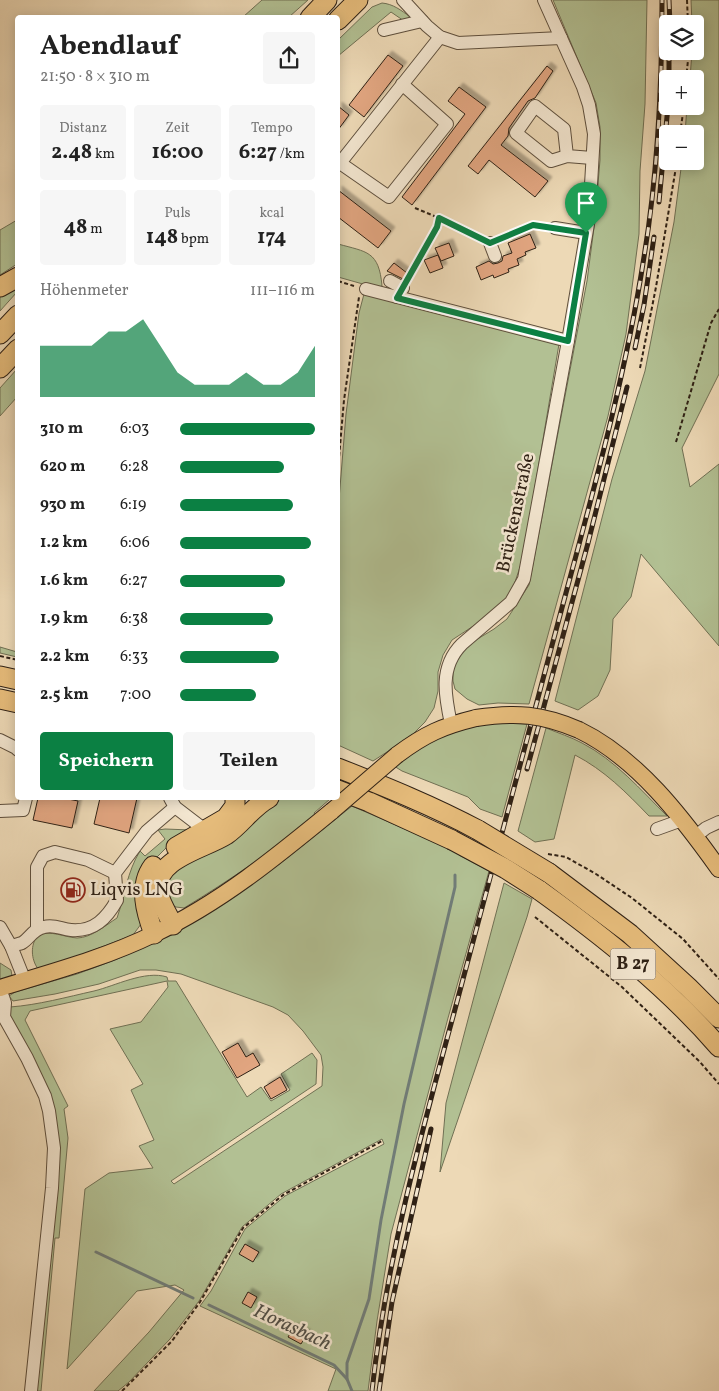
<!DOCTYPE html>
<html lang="de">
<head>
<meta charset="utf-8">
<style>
	:root { --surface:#fff; --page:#f6f6f6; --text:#222; --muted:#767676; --accent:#0b8043 }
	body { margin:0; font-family:Vollkorn,serif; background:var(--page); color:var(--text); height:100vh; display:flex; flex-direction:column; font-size:19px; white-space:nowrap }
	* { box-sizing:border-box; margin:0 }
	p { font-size:16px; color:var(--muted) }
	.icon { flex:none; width:28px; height:28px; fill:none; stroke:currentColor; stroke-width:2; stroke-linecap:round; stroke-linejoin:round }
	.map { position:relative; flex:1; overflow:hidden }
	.panel { position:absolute; left:15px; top:15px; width:325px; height:785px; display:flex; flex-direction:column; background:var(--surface); border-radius:5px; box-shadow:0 2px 12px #0003 }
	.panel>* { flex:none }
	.controls { position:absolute; left:659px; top:15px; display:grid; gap:10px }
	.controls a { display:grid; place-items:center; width:45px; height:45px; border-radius:5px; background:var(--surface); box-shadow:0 2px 12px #0003; font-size:25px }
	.pin { position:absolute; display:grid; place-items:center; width:42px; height:42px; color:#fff; margin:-51px -21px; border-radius:50% 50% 50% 0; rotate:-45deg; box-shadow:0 0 5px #0007 }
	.pin .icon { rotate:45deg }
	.round { display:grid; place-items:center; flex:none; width:52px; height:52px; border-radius:5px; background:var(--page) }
	.summary { display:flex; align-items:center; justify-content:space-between; height:85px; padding:0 25px }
	h1 { font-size:28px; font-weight:700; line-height:38px }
	.metrics { display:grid; grid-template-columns:repeat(3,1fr); gap:8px; height:85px; padding:5px 25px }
	.metrics div { display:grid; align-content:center; border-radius:5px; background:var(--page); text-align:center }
	.metrics b { font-size:21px; font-weight:700 }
	.metrics small { font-size:14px; font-weight:400 }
	.metrics p { font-size:14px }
	.chart { height:140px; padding:10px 25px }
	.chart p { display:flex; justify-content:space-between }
	.chart svg { width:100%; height:90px; margin-top:5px; fill:var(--accent); opacity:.7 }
	.action { display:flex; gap:10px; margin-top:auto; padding:10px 25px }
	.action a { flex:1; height:58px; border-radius:5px; background:var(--accent); color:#fff; font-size:20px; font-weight:700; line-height:58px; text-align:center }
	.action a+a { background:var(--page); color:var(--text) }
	ul { padding:0 25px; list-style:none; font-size:16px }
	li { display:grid; grid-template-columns:80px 60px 1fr; align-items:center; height:38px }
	li i { height:12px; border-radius:6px; background:var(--accent) }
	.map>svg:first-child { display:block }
	.green { fill:#b2c093; stroke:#707054 }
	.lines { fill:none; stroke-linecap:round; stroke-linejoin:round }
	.stream { stroke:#717c77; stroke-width:3 }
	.building { fill:#e1a580; stroke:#2f2115; filter:url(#shadow) }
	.minor-casing { stroke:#5e4f3d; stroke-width:14 }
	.major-casing { stroke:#2f2115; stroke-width:18 }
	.highway-casing { stroke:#2f2115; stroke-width:21 }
	.path { stroke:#2f2115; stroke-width:2; stroke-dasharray:4 2.5; stroke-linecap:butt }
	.minor { stroke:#f3e6d0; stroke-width:12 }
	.major { stroke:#e6bc7b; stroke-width:16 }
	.highway { stroke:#e6bc7b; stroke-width:19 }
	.rail-casing { stroke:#2f2115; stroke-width:5 }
	.rail { stroke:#f3e6d0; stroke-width:3; stroke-dasharray:9; stroke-linecap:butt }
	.major-bridge-casing { stroke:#2f2115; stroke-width:18; stroke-linecap:butt }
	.highway-bridge-casing { stroke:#2f2115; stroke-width:21; stroke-linecap:butt }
	.major-bridge { stroke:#e6bc7b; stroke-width:16 }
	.highway-bridge { stroke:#e6bc7b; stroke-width:19 }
	.route-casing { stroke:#fff; stroke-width:10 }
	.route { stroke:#0b8043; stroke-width:6 }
	.labels { text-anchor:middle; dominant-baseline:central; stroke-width:5; stroke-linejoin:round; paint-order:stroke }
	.shield { fill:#f3e6d0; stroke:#6a5c4d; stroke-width:1 }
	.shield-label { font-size:18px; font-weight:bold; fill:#2f2115 }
	.street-label { font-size:19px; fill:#2f2115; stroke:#f3e6d0 }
	.poi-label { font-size:19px; fill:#2f2115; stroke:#f3e6d0; text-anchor:start }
	.water-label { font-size:20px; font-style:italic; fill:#504e46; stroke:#f3e6d0 }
</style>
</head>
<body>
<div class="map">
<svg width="719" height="1391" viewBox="0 0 719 1391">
	<defs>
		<filter id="shadow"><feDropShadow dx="4" dy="-4" stdDeviation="1" flood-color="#0004"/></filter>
	</defs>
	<rect width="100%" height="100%" fill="#edd9b6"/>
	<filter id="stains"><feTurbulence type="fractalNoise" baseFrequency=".004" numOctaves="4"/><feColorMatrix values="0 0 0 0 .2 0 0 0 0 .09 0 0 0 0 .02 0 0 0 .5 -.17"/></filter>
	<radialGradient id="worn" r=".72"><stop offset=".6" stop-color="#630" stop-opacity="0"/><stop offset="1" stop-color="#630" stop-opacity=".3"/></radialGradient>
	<g class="green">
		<polygon points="262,0 308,0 289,17 243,17"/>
		<polygon points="553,0 647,0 645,104 640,171 639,234 626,334 608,416 529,704 498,703 479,705 467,699 455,689 453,681 453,668 466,646 494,629 507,619 529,585 587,281 595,220 600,160 600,127 596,103"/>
		<polygon points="691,0 719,0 719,374 682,448 690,487 719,464 719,646 641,554 631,597 613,619 610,670 598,696 578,710 555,701 612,479 645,371 674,222 682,161 695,161 695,134 685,134 687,106 695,106 695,79 690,79 692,51 695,51 695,24 692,24"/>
		<path d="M 382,3 C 393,4 401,10 410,17 L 407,23 L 391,12 L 338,56 L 338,40 L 372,7 Z"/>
		<polygon points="17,220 17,264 0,275 0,230"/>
		<path d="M 338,244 C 367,252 379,251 382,286 L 377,288 L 338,277 Z"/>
		<polygon points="17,284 17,292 0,311 0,293"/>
		<polygon points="364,294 559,344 523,558 511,594 481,621 452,640 443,655 438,672 438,691 434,708 425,722 410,737 373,761 338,745 338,512 346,414 359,313"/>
		<polygon points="17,369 17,397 0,416 0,388"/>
		<polygon points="0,647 17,652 17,657 0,653"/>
		<path d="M 503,723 L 527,724 L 502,817 L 480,809 L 468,797 L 402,771 L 394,766 C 413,752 435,736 457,729 C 472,725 488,724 503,723 Z"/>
		<path d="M 546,728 C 558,733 571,737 582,743 C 615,760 641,790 667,816 L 649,816 C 626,792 604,770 575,755 L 554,839 L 535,842 L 518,831 Z"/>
		<path d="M 274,798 L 330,799 L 314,813 L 316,816 C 274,850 230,880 184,908 L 176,907 L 168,903 L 165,878 Z"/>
		<path d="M 352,806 L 460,853 L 459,855 L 489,871 L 448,1018 L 391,1234 L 377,1321 L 368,1391 L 328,1391 L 336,1369 L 200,1306 L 211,1291 L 245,1229 L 285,1196 L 384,1144 L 382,1139 L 281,1194 L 242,1227 L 199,1301 L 170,1339 L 129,1382 L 118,1391 L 94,1391 L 149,1332 L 184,1290 L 175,1285 L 137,1291 L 67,1369 L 85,1189 L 109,1173 L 153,1168 L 139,1146 L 154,1140 L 131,1090 L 143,1084 L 110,1029 L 141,1022 L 168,987 L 167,981 L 30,1011 L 25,1020 L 68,1106 L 64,1109 L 68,1138 L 59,1238 L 55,1238 L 41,1391 L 35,1391 L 56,1130 L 8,1018 L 10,1007 C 38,1005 67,997 94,991 C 115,986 145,970 167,977 L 168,981 L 176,981 L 247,1097 L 261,1087 L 271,1101 L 290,1090 L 281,1074 L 312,1053 L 317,1060 L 316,1084 L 171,1181 L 174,1184 L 322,1086 L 323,1067 L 321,1055 L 303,1031 L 288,1015 L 273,1007 L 181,974 L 156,970 L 140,970 L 99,984 L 55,994 L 13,1001 L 9,996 L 15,992 L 77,974 L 115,960 L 159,940 L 219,904 L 236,895 L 282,862 Z"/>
		<path d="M 165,829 L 191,830 L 170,844 L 149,865 L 141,924 L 133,935 L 73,958 L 38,969 C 31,959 30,945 38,935 C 52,930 63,937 77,938 C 91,938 106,925 117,918 C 125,895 127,872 140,851 L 145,856 L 165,839 L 158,830 Z"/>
		<polygon points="504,883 532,899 527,917 440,1172 446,1103"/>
		<polygon points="0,963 11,970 12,976 0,980"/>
	</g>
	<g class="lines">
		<g class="stream">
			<polyline points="96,1252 193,1298"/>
			<polyline points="209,1305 334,1365 347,1379 352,1391"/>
			<polyline points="347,1379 347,1363 369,1299 381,1220 404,1104 455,887 455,875"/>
		</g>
	</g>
	<g class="building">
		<polygon points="388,55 403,66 364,117 349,105"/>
		<polygon points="547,66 553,71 535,98 528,101 509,128 508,136 501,145 548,181 535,197 489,160 478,174 468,166"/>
		<polygon points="459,87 486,107 412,205 402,197 465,114 448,101"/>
		<polygon points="338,106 349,115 338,130"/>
		<polygon points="338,190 391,231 378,248 338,217"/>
		<polygon points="530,234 536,248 525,252 526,255 517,259 519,265 508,269 509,272 494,278 493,275 481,280 476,267 489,261 493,264 498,263 502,261 503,256 512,253 508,243"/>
		<polygon points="449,243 454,256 441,261 435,248"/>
		<polygon points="438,255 443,268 430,273 424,260"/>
		<polygon points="394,263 407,273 403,279 387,271"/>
		<polygon points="38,798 63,798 78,801 72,828 33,820"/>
		<polygon points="100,798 137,798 129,833 94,824"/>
		<polygon points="238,1043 246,1057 253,1053 260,1065 237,1078 222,1052"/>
		<polygon points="280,1077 287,1090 271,1099 264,1087"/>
		<polygon points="245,1244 259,1252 253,1262 239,1254"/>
		<polygon points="248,1292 257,1297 251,1308 242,1303"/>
		<polygon points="294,1327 307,1334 301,1344 288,1337"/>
	</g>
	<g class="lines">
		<g class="minor-casing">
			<g id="minor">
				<polyline points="403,0 427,26 440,37 458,43 561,38"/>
				<polyline points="384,30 422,21"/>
				<polyline points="402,84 447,124 389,197 340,163 440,37"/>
				<polyline points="567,156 564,129 535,106 516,133 551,161 567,156 592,158"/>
				<polyline points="555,228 586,233"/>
				<polyline points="490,243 495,256"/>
				<polyline points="390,281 403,288 397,297"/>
				<polyline points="366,289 568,341"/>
				<path d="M 451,724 C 445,696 439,667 462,644 L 511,602 L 524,579 L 568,341 L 589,218 L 594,134 L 589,105 L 583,87 L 544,0"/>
				<polyline points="0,740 16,748 18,750"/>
				<polyline points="170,798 175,807 205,830"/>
				<polyline points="0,811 23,810 26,798"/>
				<polyline points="657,829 682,820"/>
				<polyline points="696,836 706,828 719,822"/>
				<polyline points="0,927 11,946 25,981"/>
				<polyline points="37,929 37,867 43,856 55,852 88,860 115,873"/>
				<path d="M 11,946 C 14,945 19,944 22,943 C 30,938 33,929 44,927 C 54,924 61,929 71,930 C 94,932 107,918 117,900 L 115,873 L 147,831 L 175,807"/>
				<polyline points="0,988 5,1003 4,1017 27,1058 45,1096 49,1111 54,1148 52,1188 31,1391"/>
			</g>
		</g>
		<g class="major-casing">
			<g id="major">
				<path d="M 579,730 C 637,758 682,817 719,869"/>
				<path d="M 397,755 C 425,734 443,726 476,718"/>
				<path d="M 0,988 C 52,972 105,958 154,934 C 220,903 276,857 332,811"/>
			</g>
		</g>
		<g class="highway-casing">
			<g id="highway">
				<polyline points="310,18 327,0"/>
				<polyline points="338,20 358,0"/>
				<polyline points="0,287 18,277"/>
				<polyline points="0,334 18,315"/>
				<polyline points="0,368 18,349"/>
				<polyline points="0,676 18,680"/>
				<polyline points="0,699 18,703"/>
				<path d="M 338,768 C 386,787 433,806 478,830"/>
				<polyline points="338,790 369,802 452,840"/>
				<polyline points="176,847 226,818 235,806 235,798"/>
				<path d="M 153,866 C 138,886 146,913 154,934"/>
				<polyline points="549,873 630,934 688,987 719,1018"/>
				<path d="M 539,890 C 603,936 667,987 719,1047"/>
				<path d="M 173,925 C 168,915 161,904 158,893 C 152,859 204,849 226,835 C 242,824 252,807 269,798"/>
			</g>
		</g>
		<g class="path">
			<polyline points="687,0 688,24"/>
			<polyline points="686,79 689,51"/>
			<polyline points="680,134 684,106"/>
			<polyline points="415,208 439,218"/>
			<polyline points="500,239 533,225 545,227"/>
			<polyline points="409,278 437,227 439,218 480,238"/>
			<polyline points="338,281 354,286"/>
			<polyline points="640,368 656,287 677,161"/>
			<polyline points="676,442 711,323 719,309"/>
			<polyline points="338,469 344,400 359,297"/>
			<polyline points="0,656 18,660"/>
			<polyline points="548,854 566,857 596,874 632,898 683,939 719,979"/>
			<polyline points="535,917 622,987 700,1062 719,1084"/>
			<polyline points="122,1391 172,1341 200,1302 243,1228 283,1195 382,1141"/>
		</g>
		<use href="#minor" class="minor"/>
		<use href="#major" class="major"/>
		<use href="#highway" class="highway"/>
		<g class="rail-casing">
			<g id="rail">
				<polyline points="669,0 670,24"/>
				<polyline points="669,79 669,51"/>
				<polyline points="659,202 668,106"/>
				<polyline points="635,348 644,305 654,237"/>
				<polyline points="527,769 588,543 627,387"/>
				<path d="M 372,1391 C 386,1263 420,1138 454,1013 C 489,882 524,751 559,619 C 591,499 625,380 644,257 C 658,172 662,86 662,0"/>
				<polyline points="379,1391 392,1302 431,1129"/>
			</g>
		</g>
		<use href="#rail" class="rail"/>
		<g class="major-bridge-casing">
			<g id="major-bridge">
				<path d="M 476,718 C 516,712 542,714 579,730"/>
				<polyline points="332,811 397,755"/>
			</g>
		</g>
		<g class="highway-bridge-casing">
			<g id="highway-bridge">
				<polyline points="478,830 549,873"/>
				<polyline points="452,840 506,869 539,890"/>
			</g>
		</g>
		<use href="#major-bridge" class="major-bridge"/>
		<use href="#highway-bridge" class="highway-bridge"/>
	</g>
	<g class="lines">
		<g class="route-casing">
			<polygon id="route" points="439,218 490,243 533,225 586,233 568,341 397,298 437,227"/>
		</g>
		<use href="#route" class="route"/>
	</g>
	<defs>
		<g id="fuel-ring" transform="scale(1.25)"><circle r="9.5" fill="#f3e6d0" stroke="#8f2418" stroke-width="1.5"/><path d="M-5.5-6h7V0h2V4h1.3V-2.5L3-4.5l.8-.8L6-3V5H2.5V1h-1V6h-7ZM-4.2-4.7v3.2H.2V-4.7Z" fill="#8f2418"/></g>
	</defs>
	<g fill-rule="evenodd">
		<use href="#fuel-ring" x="73" y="890"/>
	</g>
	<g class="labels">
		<rect class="shield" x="610.5" y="948.5" width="45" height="31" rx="4"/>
		<g class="shield-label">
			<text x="633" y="964">B 27</text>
		</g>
		<g class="street-label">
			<text transform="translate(516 513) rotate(-78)">Brückenstraße</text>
		</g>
		<g class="poi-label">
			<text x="90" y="890">Liqvis LNG</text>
		</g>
		<g class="water-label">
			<text transform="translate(292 1328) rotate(25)">Horasbach</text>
		</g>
	</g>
	<rect width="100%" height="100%" filter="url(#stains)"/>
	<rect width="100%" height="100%" fill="url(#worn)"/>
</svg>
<div class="controls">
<a><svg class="icon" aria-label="layers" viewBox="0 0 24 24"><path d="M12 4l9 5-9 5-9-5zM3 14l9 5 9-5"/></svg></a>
<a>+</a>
<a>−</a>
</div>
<div class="pin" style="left:586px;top:233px;background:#1e9e55"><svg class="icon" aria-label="arrive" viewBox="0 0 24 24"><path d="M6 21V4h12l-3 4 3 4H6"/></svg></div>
<section class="panel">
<div class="summary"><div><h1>Abendlauf</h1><p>21:50 · 8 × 310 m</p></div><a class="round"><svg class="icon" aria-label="share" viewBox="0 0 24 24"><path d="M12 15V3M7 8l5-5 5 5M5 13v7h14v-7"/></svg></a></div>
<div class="metrics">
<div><p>Distanz</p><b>2.48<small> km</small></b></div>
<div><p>Zeit</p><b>16:00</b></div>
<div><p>Tempo</p><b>6:27<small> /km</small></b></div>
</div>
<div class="metrics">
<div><b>48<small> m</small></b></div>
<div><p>Puls</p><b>148<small> bpm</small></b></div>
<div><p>kcal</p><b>174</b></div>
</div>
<div class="chart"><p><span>Höhenmeter</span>111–116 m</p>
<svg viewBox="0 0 160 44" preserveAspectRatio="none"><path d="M0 44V19L10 19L20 19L30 19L40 12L50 12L60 6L70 19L80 32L90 38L100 38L110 38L120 32L130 38L140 38L150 32L160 19V44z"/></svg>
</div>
<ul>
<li><b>310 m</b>6:03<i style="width:100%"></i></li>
<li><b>620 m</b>6:28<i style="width:77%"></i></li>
<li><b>930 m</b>6:19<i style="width:84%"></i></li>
<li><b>1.2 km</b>6:06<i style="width:97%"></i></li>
<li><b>1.6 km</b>6:27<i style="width:78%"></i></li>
<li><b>1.9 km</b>6:38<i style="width:69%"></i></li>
<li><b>2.2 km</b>6:33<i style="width:73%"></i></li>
<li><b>2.5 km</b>7:00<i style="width:56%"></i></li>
</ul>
<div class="action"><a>Speichern</a><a>Teilen</a></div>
</section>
</div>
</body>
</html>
